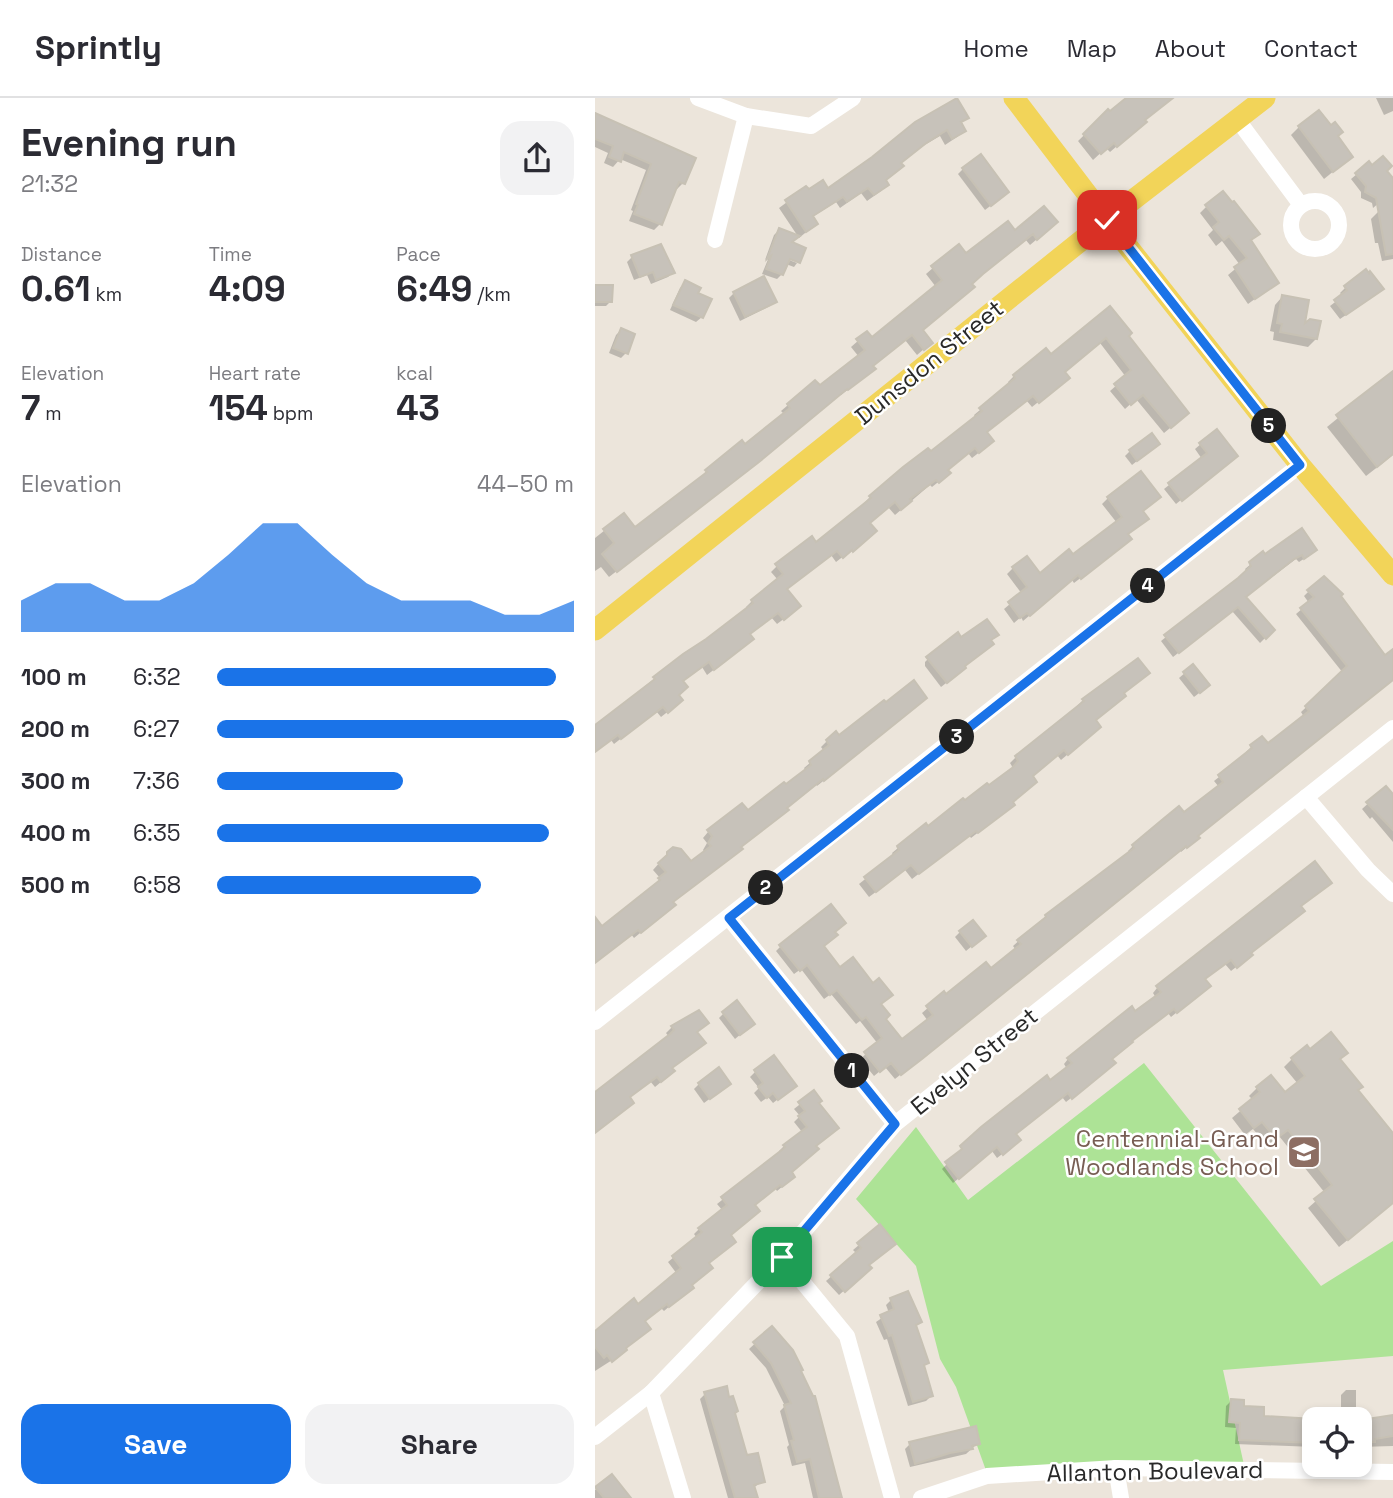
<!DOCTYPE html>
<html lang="en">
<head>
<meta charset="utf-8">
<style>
	:root { --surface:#fff; --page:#f2f2f3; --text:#2b2b33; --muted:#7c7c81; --line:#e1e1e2; --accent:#1a73e8 }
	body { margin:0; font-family:"Space Grotesk",sans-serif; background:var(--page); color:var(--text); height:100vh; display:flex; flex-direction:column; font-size:26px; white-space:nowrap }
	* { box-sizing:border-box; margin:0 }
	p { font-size:23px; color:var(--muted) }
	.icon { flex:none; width:38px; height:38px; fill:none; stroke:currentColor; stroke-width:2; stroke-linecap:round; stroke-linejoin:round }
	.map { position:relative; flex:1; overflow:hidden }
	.sheet { display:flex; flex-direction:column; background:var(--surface); width:595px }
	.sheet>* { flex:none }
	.tools { position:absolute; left:707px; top:1309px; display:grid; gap:14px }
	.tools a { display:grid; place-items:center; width:70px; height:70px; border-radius:14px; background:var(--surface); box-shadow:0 4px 10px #0003; font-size:35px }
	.pin { position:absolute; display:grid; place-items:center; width:60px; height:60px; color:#fff; margin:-30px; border-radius:14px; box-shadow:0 4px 10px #0006 }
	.km { position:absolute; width:35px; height:35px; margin:-18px; border-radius:50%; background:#222; color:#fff; font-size:19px; line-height:35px; text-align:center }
	.round { display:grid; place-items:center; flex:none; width:74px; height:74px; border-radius:21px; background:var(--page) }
	.head { display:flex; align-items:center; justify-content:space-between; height:119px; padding:0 21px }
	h1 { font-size:38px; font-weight:700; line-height:52px }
	.figures { display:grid; grid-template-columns:repeat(3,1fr); gap:10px; height:119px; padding:7px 21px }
	.figures div { display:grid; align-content:center }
	.figures b { font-size:35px; font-weight:700 }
	.figures small { font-size:19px; font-weight:400 }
	.figures p { font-size:19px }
	.chart { height:196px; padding:14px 21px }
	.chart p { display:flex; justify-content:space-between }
	.chart svg { width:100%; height:126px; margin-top:7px; fill:var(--accent); opacity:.7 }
	.primary-button { display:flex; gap:14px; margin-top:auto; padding:14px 21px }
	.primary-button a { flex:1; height:80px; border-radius:21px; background:var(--accent); color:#fff; font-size:28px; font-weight:700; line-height:80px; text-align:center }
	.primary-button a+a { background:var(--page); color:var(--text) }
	ul { padding:0 21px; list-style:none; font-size:23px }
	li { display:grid; grid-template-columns:112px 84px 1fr; align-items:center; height:52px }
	li i { height:18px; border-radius:9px; background:var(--accent) }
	header { display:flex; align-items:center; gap:42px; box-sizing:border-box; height:98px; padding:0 35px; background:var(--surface); border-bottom:2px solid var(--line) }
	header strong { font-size:33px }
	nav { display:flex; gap:38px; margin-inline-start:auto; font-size:24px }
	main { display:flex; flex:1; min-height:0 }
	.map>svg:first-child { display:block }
	.green { fill:#ade396 }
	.shadow { fill:#0003 }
	.building { fill:#c7c2ba; stroke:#c7c1b4; stroke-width:2 }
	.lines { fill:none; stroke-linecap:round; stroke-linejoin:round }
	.minor { stroke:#fff; stroke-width:16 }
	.major { stroke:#f2d459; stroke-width:21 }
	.route-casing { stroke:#fff; stroke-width:14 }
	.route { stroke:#1a73e8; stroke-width:9 }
	.labels { text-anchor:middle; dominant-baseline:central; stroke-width:5; stroke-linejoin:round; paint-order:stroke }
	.street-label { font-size:24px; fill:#292929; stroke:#fff }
	.education-label { font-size:24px; fill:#785e54; stroke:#fff; text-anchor:end }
</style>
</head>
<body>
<header>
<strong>Sprintly</strong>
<nav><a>Home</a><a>Map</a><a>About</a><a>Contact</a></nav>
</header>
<main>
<section class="sheet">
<div class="head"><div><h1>Evening run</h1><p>21:32</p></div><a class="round"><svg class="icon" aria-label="share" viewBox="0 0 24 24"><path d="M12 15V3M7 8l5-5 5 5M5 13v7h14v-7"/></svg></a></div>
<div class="figures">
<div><p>Distance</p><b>0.61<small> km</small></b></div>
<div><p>Time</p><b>4:09</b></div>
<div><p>Pace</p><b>6:49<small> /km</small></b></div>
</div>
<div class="figures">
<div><p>Elevation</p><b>7<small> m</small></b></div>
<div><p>Heart rate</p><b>154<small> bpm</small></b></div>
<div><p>kcal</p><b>43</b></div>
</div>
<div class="chart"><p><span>Elevation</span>44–50 m</p>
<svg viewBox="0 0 160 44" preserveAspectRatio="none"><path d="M0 44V33L10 27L20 27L30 33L40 33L50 27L60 17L70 6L80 6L90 17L100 27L110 33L120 33L130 33L140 38L150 38L160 33V44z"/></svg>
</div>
<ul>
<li><b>100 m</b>6:32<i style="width:95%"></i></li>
<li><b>200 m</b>6:27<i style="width:100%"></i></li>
<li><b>300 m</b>7:36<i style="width:52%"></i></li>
<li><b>400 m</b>6:35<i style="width:93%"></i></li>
<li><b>500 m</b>6:58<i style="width:74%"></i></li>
</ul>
<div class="primary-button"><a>Save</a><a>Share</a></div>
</section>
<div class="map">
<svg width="798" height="1400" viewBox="0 0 798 1400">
	<rect width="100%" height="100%" fill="#ece5db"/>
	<polygon class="green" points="549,965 726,1188 798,1143 798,1258 628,1272 649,1367 393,1378 361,1289 345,1261 321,1168 261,1101 321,1029 373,1102"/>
	<g class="shadow">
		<polygon points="534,0 565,0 543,30 515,54 511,50 498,62 483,43 513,14 515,15"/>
		<polygon points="781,0 798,0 798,13 789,17"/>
		<polygon points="0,19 88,85 82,91 79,90 65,126 59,132 34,123 38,113 36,112 51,72 25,61 18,69 9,65 13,55 0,49"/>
		<polygon points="371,19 365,26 369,33 362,39 350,47 345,38 321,52 304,65 289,83 292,86 286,93 272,103 266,95 245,110 241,104 217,119 221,126 204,140 184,110 211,90 213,94 232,92"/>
		<polygon points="704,29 741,39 756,59 729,81 696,37"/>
		<polygon points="774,66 790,73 798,83 798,93 778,110 777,105 766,100 766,94 756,81"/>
		<polygon points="368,71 407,99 390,112 363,76"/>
		<polygon points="612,108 655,143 682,185 653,206 633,177 645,167 627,143 621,148 613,137 618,132 605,115"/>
		<polygon points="798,111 798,161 787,163 783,145 780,145 776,121 784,113"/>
		<polygon points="454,131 435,147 430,141 379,182 327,232 329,251 322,257 310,242 277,268 272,277 246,297 245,296 155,370 14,479 6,469 0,473 0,440 29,417 40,432 106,381 111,373 147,345 150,349 190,317 186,313 193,307 225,290 264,259 256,249 272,235 277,242 341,189 331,176 363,148 371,158 420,135"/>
		<polygon points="184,132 204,162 186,159 202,165 199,169 191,166 187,176 182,181 167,176 174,159 170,162 179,137"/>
		<polygon points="37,159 78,174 73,179 56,186 52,177 39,182 32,164"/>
		<polygon points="771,174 782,196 745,221 735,208 748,198 745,195 750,190"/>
		<polygon points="90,185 101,196 107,219 101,224 75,212 85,190"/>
		<polygon points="0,189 16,203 11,208 0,208"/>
		<polygon points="139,195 180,203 175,208 145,223 134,200"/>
		<polygon points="687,199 707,229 721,241 713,249 678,242 679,234 675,233 680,207"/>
		<polygon points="515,211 586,321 569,335 541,301 530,311 515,293 531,279 505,245 468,274 467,285 437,309 431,302 391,335 391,349 377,360 373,355 351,372 347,381 337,389 335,387 300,417 293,409 273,425 274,439 251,458 250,457 241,464 236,457 190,492 198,514 182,526 176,519 153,537 151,547 112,577 107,569 86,584 80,608 66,619 61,613 19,646 16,642 0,654 0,629 60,580 152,511 151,509 157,503 183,482 176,474 182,468 221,446 270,407 269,405 275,399 310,370 336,356 381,320 379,317 415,287 413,284 419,278 451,253 456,258"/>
		<polygon points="26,232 31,255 26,260 14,255 21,237"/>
		<polygon points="798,275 798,357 771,378 732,329"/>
		<polygon points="621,333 635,362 581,406 569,391 607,361 600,351"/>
		<polygon points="558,350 537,367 530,358 535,353"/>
		<polygon points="513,400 546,414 531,437 529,447 479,485 477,482 428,523 426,519 419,525 409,511 427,496 412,476 418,470 445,477 478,459 522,425 507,406"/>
		<polygon points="668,456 670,459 715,457 704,464 701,461 649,500 678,532 665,545 637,513 578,559 566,543 652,474 650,471"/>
		<polygon points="714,493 744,498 790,560 798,553 798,580 601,738 597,745 586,754 585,752 300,981 290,969 279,978 265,961 283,946 265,923 261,926 236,896 229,901 206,871 199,876 181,853 186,848 244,830 227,849 245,871 284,907 289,921 306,944 333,923 327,915 349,896 351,898 395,873 421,852 418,848 451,818 534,755 533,753 538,748 588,717 624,689 619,683 653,656 651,654 656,649 673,648 709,619 706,614 748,575 701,516 714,505 709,498"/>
		<polygon points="335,559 368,568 364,575 346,589 330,568 330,564"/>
		<polygon points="543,562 527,596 499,623 498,635 466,662 462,657 436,678 412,712 376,740 374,737 317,781 310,772 274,799 264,786 299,758 297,755 303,750 330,728 332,730 394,690 418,670 415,665 421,659 484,610 482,608 488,602"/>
		<polygon points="598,568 608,592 599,599 584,580"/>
		<polygon points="324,606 222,688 221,686 190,710 144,750 140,757 77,805 72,813 39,840 36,836 0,864 0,836 60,788 65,780 58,772 73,755 95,766 110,755 108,752 112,745 108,740 113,734 152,714 191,689 211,673 209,670 229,653 226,649 232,643"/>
		<polygon points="790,690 796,697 798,696 798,744 777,719 775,721 767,711"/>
		<polygon points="720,765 705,809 650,862 636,873 630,866 609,882 608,893 576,919 573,915 535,943 516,961 514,970 471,1004 467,999 419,1036 419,1047 402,1060 397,1053 358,1085 347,1071 387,1031 472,971 469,966 473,961 561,900 558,895 562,890"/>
		<polygon points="365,834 383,843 371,853 360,839"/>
		<polygon points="103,914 101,935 72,979 60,989 55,983 33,1000 0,1035 0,996 74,939 71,935 77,929"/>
		<polygon points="129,915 153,930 140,941 124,920"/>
		<polygon points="715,953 744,961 761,993 798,1038 798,1105 744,1149 713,1110 730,1095 684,1038 672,1048 658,1031 650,1037 637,1020 658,1002 654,998 662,990 689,997 703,986 689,969 697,961"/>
		<polygon points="160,974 195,992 178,1005 173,999 166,1004 159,995 164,990 155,979"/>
		<polygon points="104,986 128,991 109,1005 99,991"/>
		<polygon points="219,995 222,1005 220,1048 195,1075 193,1084 182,1093 180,1090 158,1107 91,1194 69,1213 66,1210 48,1223 25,1257 0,1273 0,1235 43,1208 82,1176 73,1164 102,1140 99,1136 104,1131 128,1113 122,1106 186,1055 184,1053 189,1048 207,1034 199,1024 205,1018 199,1011"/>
		<polygon points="285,1129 269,1175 244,1197 231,1183 262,1156 258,1152"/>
		<polygon points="312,1195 325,1224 320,1228 332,1265 328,1269 336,1298 331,1303 313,1308 292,1241 289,1242 281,1224 294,1215 291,1207 296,1202"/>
		<polygon points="176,1231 245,1400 218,1400 210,1365 197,1368 192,1349 194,1347 185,1313 190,1308 171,1270 154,1251"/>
		<polygon points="751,1292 761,1292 761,1321 746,1321 746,1297"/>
		<polygon points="110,1296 139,1315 151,1360 168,1383 158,1390 161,1400 133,1400 105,1301"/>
		<polygon points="636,1303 667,1319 719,1322 719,1349 640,1346 641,1330 630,1329 631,1308"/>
		<polygon points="798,1319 798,1348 765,1349 765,1324"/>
		<polygon points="383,1345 371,1356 315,1369 310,1351 315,1346"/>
		<polygon points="17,1378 32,1400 0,1400 0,1392"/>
	</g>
	<g class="building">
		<polygon points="362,0 374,20 366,24 371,33 357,41 352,32 330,46 306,65 309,68 291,82 294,87 279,97 273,90 252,104 248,99 218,118 223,126 211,134 190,102 211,88 214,91 228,82 233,90 277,59 320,24"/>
		<polygon points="531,0 578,0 550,22 552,24 522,49 519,45 506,56 488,36 513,11 515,13"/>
		<polygon points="724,12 736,27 740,24 748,34 743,38 758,59 738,74 703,28"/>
		<polygon points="0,15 101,60 90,86 84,84 67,127 39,116 43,107 41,106 56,66 29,54 26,64 14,59 18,48 0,41"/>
		<polygon points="386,56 414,94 396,108 367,70"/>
		<polygon points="788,58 797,68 792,73 798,80 798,156 791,157 781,100 770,94 771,88 760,75 774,63 777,67"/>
		<polygon points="628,93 637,104 639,103 665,136 656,142 684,185 660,201 639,169 652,160 634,138 629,142 618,129 624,124 610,107"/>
		<polygon points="449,108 463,124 442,142 438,136 388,176 377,186 380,189 328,232 338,245 329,252 317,237 278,268 281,271 253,292 252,291 164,364 22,474 7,456 19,445 8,431 29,415 40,429 112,374 110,372 147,342 150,346 195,310 192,306 220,282 225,287 270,252 261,241 272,233 277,239 347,182 336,168 364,146 371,155 413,123 420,132"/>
		<polygon points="184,130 205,138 197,144 211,150 205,165 195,161 188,177 171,171 176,158 172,161"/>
		<polygon points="66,146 80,175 61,182 58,174 45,179 36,157"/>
		<polygon points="771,171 774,175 775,173 789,191 751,217 739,202 752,192 749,188"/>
		<polygon points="169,178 182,204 150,219 138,194"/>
		<polygon points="90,182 106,190 103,195 117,201 108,220 78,207"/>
		<polygon points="0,187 18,187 17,204 0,204"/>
		<polygon points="687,197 714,202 710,225 715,221 726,223 722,241 685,234 687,226 682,225"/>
		<polygon points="515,208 537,235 534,238 594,315 576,330 548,297 536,307 519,286 536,272 511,240 470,274 475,280 444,305 438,298 392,334 399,343 384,355 380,350 353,372 356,375 344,385 341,382 315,401 317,403 306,412 300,404 275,425 282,433 258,454 257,452 248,460 242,453 192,491 206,508 189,522 183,515 155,536 159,541 119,572 114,564 88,583 93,589 84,597 88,602 73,615 68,609 26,641 23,637 0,654 0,627 60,581 58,579 88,556 111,541 158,505 156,502 188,476 180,466 217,438 221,444 276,400 274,398 308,369 333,350 336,353 387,313 384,310 420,280 418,277 451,250 456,256"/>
		<polygon points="26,230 40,236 33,256 18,250"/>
		<polygon points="798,273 798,356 782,369 741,317"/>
		<polygon points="622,331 643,358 587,403 573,385 612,355 604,345"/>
		<polygon points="557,335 565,346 542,363 534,352"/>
		<polygon points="546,373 566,399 548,413 554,421 533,436 537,441 486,481 483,477 435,518 432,515 425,520 413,504 432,489 417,469 432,458 445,475 474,451 478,456 527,419 512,399"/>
		<polygon points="707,430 722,452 709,461 707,457 699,461 651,499 680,532 671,541 643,509 584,555 569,537 643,480 656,468 654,464 668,453 670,456"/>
		<polygon points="729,478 748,496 746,498 790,557 798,551 798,582 603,738 605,740 592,750 591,748 327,961 306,977 296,965 285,974 269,954 287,940 271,919 267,922 242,892 235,897 212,867 205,873 184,847 236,806 251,825 240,834 243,837 229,848 245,869 258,859 278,885 284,880 298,897 286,906 295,917 291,921 307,941 338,917 331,908 349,893 351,896 391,864 396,870 426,846 422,842 451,819 450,817 539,750 537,747 568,721 584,708 589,714 628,684 623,677 657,650 655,647 667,638 673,645 714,613 710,608 752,568 705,510 719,499 712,492"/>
		<polygon points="392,521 404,537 396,542 399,546 370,568 371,570 352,585 331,559 363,534 366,539"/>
		<polygon points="543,560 555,575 529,595 531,598 501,622 506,629 473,657 469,652 438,678 442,684 418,704 420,707 383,735 381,733 324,776 316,767 281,794 269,779 304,752 302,748 331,725 333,728 368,700 370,702 392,685 394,687 417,670 423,663 420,658 489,603 487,601"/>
		<polygon points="598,566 615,587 605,595 588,574"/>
		<polygon points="319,582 332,600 229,683 228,681 192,710 194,712 146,749 148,751 78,804 81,807 46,835 43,832 0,865 0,819 7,828 65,782 63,780 71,774 63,765 72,757 72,754 78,749 86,751 96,763 116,748 113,745 117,738 112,732 147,705 153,712 189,684 191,686 216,667 214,663 234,647 231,642 241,633 244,637 289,602 291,604"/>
		<polygon points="791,688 798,696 798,732 771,704"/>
		<polygon points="720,763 737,785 706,808 710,813 656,855 658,857 642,870 636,862 610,881 616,888 582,915 579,911 537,943 538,944 517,961 521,965 477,1001 473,995 421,1036 426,1042 408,1057 402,1049 364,1081 350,1064 367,1051 365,1048 386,1029 452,977 455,982 477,965 472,960 537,908 540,913 566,894 561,888"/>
		<polygon points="378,822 391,838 377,849 364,833"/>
		<polygon points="142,902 160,926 145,937 127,914"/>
		<polygon points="104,912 114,925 102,934 111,945 77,970 80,973 66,984 62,979 35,999 39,1005 0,1035 0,994 75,936 79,932 76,928"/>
		<polygon points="736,934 753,955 745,961 768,989 763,992 798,1035 798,1105 753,1142 719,1101 737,1087 693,1032 681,1041 667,1024 659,1030 644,1011 665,994 661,989 676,977 690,994 710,978 696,960 712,947 715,951"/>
		<polygon points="179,957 202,988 183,1002 178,995 172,1000 163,989 168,985 159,972"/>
		<polygon points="124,969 136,986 115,1001 103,985"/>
		<polygon points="219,992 227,1003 224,1005 244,1030 221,1048 224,1051 197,1074 200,1079 187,1089 185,1087 160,1107 165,1113 136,1137 141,1144 114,1165 118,1170 97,1187 99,1190 74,1209 72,1206 50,1223 56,1231 31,1250 32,1252 17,1264 12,1257 9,1260 0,1249 0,1233 39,1200 43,1206 86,1170 77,1158 107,1134 103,1130 132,1107 126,1099 188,1051 190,1049 188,1047 212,1029 203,1018 210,1013 203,1004"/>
		<polygon points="285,1126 301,1146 274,1167 277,1170 250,1194 235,1177 266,1150 262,1145"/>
		<polygon points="313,1193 327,1224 321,1227 334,1265 329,1267 338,1298 318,1304 297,1237 294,1238 285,1217 299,1211 295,1200"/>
		<polygon points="177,1228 198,1252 208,1272 206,1273 218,1298 220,1298 247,1400 224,1400 215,1361 202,1364 196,1343 199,1342 189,1307 196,1305 176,1265 158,1244"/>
		<polygon points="132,1288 134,1299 138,1298 143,1313 140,1315 152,1357 163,1355 170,1384 159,1387 163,1400 140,1400 117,1322 109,1294"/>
		<polygon points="636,1301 649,1302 649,1308 669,1309 669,1318 719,1321 719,1345 644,1342 645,1325 634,1324"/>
		<polygon points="798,1317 798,1338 780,1341 780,1344 765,1344 765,1322"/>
		<polygon points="381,1328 385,1346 377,1348 378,1351 355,1355 320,1366 314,1344"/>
		<polygon points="17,1376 36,1400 9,1400 0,1389"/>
	</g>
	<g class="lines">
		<g class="minor">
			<polyline points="103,0 151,18 216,28 258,0"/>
			<polyline points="642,21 706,107"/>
			<circle cx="720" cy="127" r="24"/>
			<polyline points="120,142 151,18"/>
			<polyline points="711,699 773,772 798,796"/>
			<polyline points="134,820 300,1026"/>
			<polyline points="0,924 705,367"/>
			<polyline points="187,1159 252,1238 297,1400"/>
			<polyline points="56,1295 88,1400"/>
			<polyline points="0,1339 56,1295 187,1159 300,1026 798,630"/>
			<polyline points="521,1370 526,1400"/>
			<polyline points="326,1400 392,1378 521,1370 798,1374"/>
		</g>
		<g class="major">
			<polyline points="419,0 512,122 705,367 798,477"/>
			<polyline points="0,532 512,122 670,0"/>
		</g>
	</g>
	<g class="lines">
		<g class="route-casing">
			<polyline id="route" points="187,1159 300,1026 134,820 705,367 512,122"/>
		</g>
		<use href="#route" class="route"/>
	</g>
	<defs>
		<g id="school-square" transform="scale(1.75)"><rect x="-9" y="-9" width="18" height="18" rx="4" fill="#8d6e63" stroke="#fff"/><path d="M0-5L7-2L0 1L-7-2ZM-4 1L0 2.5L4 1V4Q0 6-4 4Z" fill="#fff"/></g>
	</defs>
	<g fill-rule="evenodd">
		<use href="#school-square" x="709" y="1054"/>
	</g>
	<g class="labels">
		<g class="street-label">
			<text transform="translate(334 264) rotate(-39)">Dunsdon Street</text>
			<text transform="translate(379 963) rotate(-39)">Evelyn Street</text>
			<text transform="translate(560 1373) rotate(-1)">Allanton Boulevard</text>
		</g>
		<g class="education-label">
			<text x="684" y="1040">Centennial-Grand<tspan x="684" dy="28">Woodlands School</tspan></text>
		</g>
	</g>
</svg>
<div class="tools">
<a><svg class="icon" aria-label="locate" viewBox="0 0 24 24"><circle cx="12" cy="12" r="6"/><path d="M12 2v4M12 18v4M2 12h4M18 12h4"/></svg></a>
</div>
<div class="pin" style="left:187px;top:1159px;background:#1e9e55"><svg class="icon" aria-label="arrive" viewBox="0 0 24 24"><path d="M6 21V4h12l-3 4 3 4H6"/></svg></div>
<div class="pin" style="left:512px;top:122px;background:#d93025"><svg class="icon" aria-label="check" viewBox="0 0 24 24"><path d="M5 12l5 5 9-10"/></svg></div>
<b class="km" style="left:257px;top:973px">1</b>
<b class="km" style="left:171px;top:790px">2</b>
<b class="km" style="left:362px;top:639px">3</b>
<b class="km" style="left:553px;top:488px">4</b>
<b class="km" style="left:674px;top:328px">5</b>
</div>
</main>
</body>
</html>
